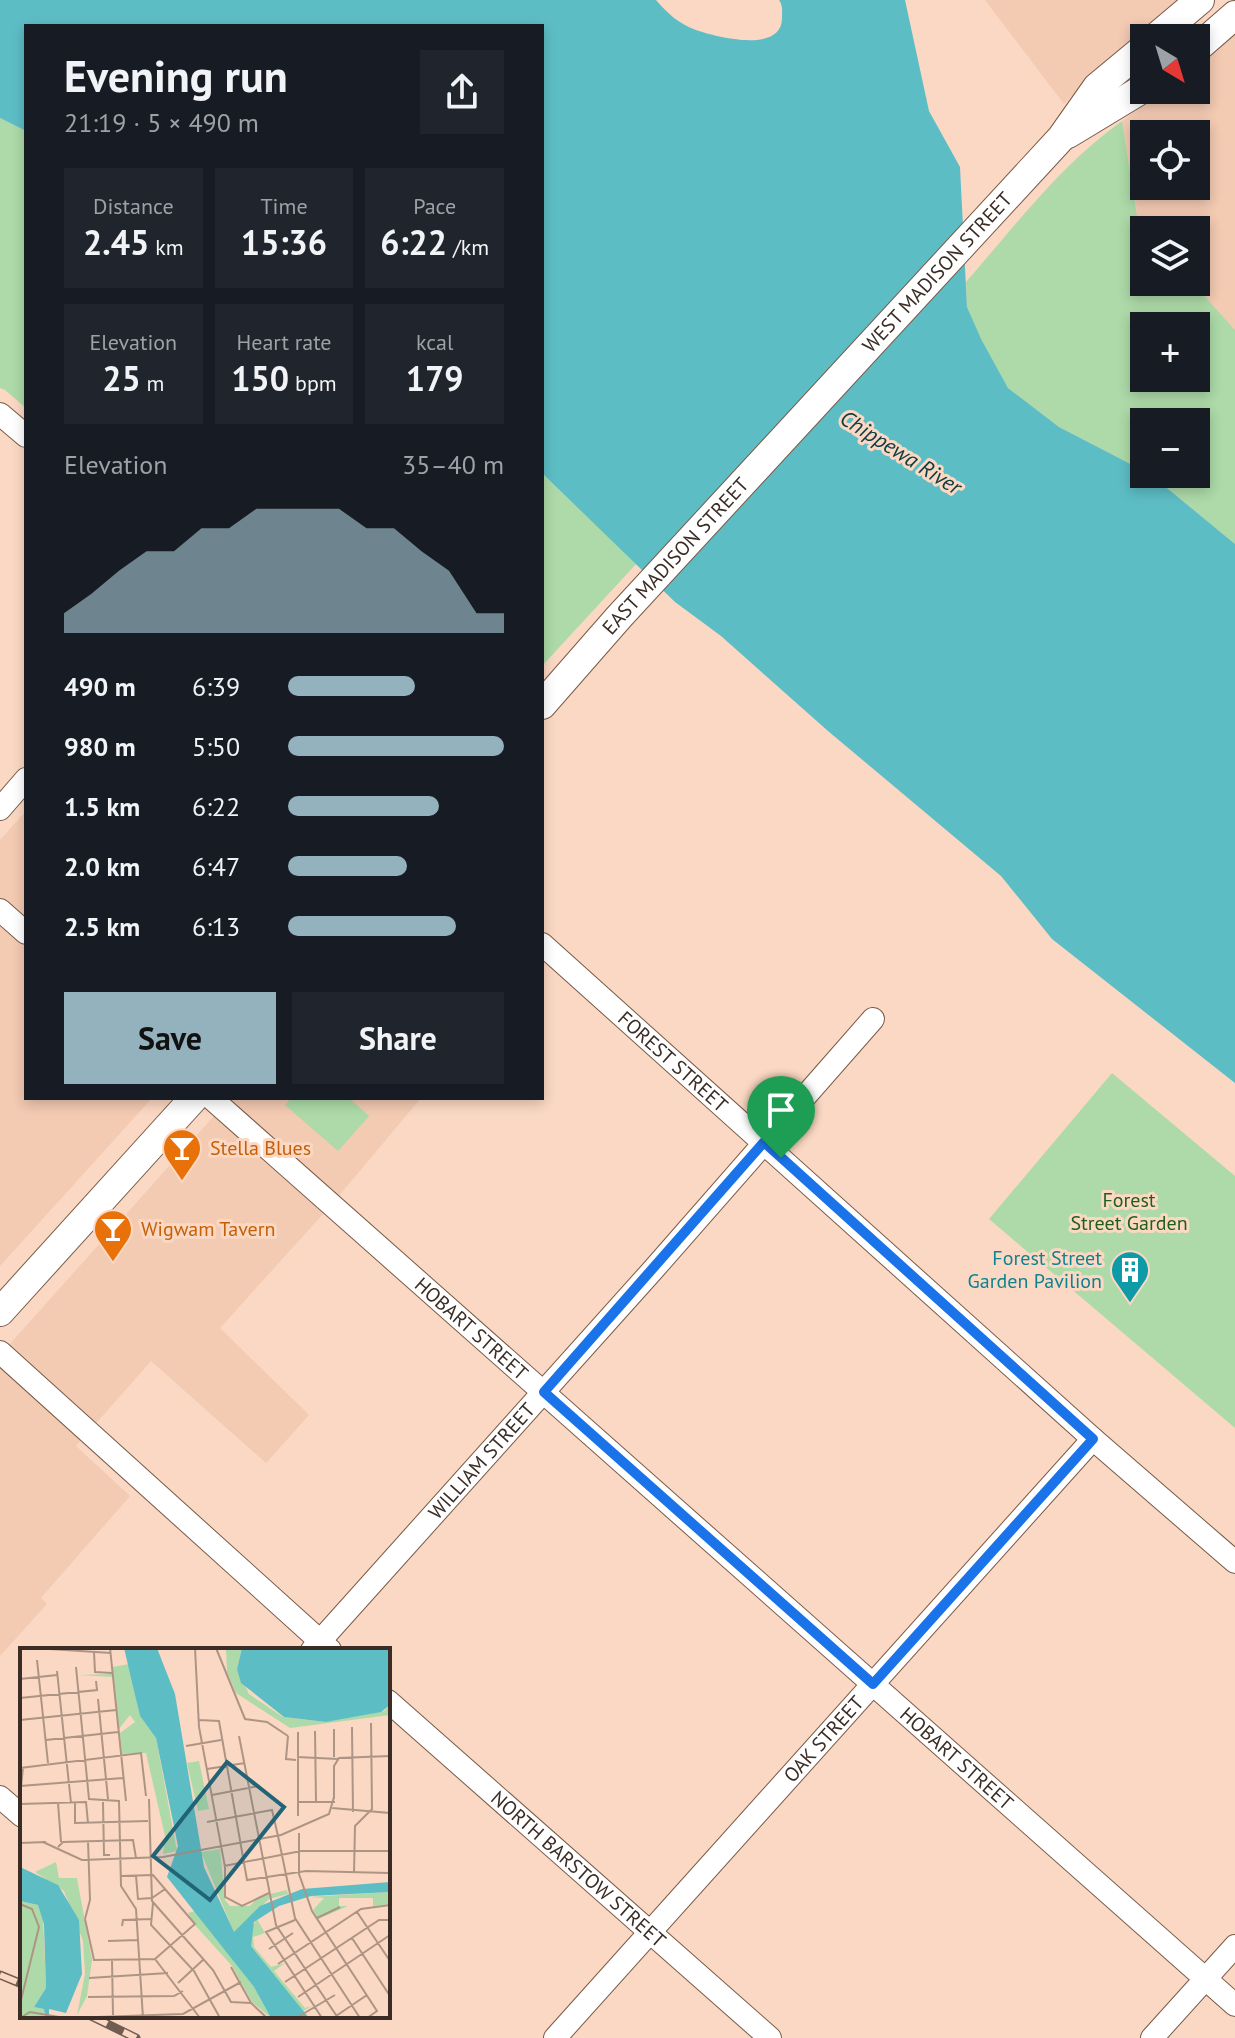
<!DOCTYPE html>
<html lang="en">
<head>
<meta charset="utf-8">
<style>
	:root { --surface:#171b24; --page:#20242c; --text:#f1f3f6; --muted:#9ea1a6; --accent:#94b2bd }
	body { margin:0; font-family:"PT Sans",sans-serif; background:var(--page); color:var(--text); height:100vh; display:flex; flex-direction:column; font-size:30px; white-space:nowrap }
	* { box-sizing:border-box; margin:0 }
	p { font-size:26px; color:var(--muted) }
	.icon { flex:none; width:44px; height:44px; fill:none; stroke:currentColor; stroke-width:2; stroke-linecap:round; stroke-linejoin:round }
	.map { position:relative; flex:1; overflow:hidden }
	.panel { position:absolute; left:24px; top:24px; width:520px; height:1076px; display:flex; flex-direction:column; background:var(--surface); border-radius:0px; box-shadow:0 4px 12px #0003 }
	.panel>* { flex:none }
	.needle { width:52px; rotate:142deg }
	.fabs { position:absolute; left:1130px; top:24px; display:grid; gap:16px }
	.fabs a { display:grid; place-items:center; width:80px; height:80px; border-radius:0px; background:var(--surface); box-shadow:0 4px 12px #0003; font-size:40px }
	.pin { position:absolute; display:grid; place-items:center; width:68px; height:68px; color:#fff; margin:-82px -34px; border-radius:50% 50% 50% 0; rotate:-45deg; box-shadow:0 0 8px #0007 }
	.pin .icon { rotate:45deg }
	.round { display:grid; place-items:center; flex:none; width:84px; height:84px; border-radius:0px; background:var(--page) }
	.summary { display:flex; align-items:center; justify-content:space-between; height:136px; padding:0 40px }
	h1 { font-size:44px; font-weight:700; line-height:60px }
	.figures { display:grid; grid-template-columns:repeat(3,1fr); gap:12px; height:136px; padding:8px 40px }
	.figures div { display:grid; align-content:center; border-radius:0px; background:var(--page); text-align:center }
	.figures b { font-size:34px; font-weight:700 }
	.figures small { font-size:22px; font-weight:400 }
	.figures p { font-size:22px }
	.chart { height:224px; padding:16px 40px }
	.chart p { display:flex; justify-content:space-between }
	.chart svg { width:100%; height:144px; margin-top:8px; fill:var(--accent); opacity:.7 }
	.action { display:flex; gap:16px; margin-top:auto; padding:16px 40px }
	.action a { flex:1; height:92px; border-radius:0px; background:var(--accent); color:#111; font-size:32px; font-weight:700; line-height:92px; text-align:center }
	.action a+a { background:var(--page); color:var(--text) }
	ul { padding:0 40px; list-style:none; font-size:26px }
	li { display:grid; grid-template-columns:128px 96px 1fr; align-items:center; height:60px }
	li i { height:20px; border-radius:10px; background:var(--accent) }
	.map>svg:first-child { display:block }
	.built { fill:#f3cab2; fill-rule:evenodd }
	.green { fill:#addaa8; fill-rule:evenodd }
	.water { fill:#5dbdc5 }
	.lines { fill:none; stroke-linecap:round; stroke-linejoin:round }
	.minor-casing { stroke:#785a48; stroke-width:24 }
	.major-casing { stroke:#785a48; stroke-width:30 }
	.minor { stroke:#fff; stroke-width:22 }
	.major { stroke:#fff; stroke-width:28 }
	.rail-casing { stroke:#705c51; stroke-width:9 }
	.rail { stroke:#fbd8c3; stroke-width:6; stroke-dasharray:18; stroke-linecap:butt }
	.route-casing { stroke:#fff; stroke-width:16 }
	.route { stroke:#1a73e8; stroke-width:10 }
	.labels { text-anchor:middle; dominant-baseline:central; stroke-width:6; stroke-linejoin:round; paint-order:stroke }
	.street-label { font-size:20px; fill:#3b2d26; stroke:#fbd8c3 }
	.food-label { font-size:20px; fill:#c56008; stroke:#fbd8c3; text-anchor:start }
	.park-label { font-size:20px; fill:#1f5f1a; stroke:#fbd8c3 }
	.culture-label { font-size:20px; fill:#0d838f; stroke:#fbd8c3; text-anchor:end }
	.water-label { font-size:22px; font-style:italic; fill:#0e3c40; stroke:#fbd8c3 }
	.inset-road { fill:none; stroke:#ae9484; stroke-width:2 }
	.view { fill:#226377; fill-opacity:0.15; stroke:#226377; stroke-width:4 }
	.inset-edge { fill:none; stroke:#3b2d26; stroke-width:4 }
</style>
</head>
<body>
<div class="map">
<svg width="1235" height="2038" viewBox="0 0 1235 2038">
	<rect width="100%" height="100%" fill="#fbd8c3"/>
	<g class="built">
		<polygon points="985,0 1179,0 1109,59 1064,104"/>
		<path d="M 1235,33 L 1235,330 L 1192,282 L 1196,282 L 1196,230 L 1146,230 L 1137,216 L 1122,121 L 1163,90 L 1196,90 L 1196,65 ZM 1144,134 L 1196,134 L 1196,186 L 1144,186 Z"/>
		<polygon points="26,811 26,1098 152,1098 0,1266 0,840"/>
		<polygon points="230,1098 421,1098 332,1204 220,1328 309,1415 266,1463 151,1361 76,1446 130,1496 41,1598 47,1604 0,1656 0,1355"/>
	</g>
	<g class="green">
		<polygon points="0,118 26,131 26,408 5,390 0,388"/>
		<path d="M 1122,121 L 1137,216 L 1146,230 L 1144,230 L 1144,282 L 1192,282 L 1235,330 L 1235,544 L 1150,474 L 1196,474 L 1196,422 L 1144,422 L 1144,471 L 1059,427 L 1008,388 L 980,339 L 967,307 L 966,282 C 1015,226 1060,165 1122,121 ZM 1144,326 L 1196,326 L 1196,378 L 1144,378 Z"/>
		<polygon points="542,473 637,563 542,666"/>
		<polygon points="1112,1073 1235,1176 1235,1428 989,1219"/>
		<polygon points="291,1098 349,1098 369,1116 338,1151 285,1105"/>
	</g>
	<path class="water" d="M 0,0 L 656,0 C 667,13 679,24 696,30 C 716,37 782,54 782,18 C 782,10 783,6 779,0 L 905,0 L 929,111 L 960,167 L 967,307 L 981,339 L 1008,388 L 1059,427 L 1144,471 L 1144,474 L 1150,474 L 1235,544 L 1235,1083 L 1052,939 L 1001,876 L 828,731 L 721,636 L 675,602 L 542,473 L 542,26 L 26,26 L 26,131 L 0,118 Z"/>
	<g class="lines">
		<g class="minor-casing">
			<g id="minor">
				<polyline points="0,414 26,436"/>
				<polyline points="0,809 26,779"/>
				<polyline points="0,910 26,933"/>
				<path id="s1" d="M 542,944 L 1093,1439 L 1235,1562"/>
				<path id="s2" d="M 211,1098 L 1235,2005"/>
				<polyline points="0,1352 330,1650"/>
				<path id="s3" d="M 312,1650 L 652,1271 L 873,1019"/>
				<path id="s4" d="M 388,1701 L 770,2038"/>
				<polyline points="0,1797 22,1816"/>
				<path id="s5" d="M 555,2038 L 1093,1439"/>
				<polyline points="1152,2038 1235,1946"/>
			</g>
		</g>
		<g class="major-casing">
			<g id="major">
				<polyline points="1155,38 1200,0"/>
				<polyline points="1196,49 1235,15"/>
				<polyline points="1068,134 1144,88"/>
				<path id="s6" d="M 542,705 L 619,617 L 1061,138 L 1097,87 L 1144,48"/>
				<polyline points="0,1312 194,1098"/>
			</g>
		</g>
		<use href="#minor" class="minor"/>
		<use href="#major" class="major"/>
		<g class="rail-casing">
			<g id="rail">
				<polyline points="0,1975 22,1984"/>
				<polyline points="91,2016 136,2038"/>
			</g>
		</g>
		<use href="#rail" class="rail"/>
	</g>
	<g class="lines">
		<g class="route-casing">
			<polygon id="route" points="764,1142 1093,1439 873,1684 544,1392"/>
		</g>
		<use href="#route" class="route"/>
	</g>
	<defs>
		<g id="bar-pin" transform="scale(2)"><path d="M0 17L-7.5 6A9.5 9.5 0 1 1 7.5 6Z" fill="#e8710a" stroke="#fbd8c3"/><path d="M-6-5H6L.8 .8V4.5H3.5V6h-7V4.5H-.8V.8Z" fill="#fff"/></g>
		<g id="building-pin" transform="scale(2)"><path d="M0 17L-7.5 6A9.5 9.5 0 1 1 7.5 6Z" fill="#0f9aa8" stroke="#fbd8c3"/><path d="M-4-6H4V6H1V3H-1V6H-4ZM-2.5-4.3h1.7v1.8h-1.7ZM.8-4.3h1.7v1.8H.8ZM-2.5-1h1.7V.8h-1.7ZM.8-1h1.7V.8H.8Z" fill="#fff"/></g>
	</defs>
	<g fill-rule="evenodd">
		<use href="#bar-pin" x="182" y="1148"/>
		<use href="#bar-pin" x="113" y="1229"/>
		<use href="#building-pin" x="1130" y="1270"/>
	</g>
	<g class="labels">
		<g class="street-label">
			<text stroke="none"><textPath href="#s6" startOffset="586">WEST MADISON STREET</textPath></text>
			<text stroke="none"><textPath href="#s6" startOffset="200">EAST MADISON STREET</textPath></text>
			<text stroke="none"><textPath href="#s1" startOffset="176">FOREST STREET</textPath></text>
			<text stroke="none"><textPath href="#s2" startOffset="348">HOBART STREET</textPath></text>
			<text stroke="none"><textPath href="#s3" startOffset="254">WILLIAM STREET</textPath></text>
			<text stroke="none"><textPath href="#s5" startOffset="402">OAK STREET</textPath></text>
			<text stroke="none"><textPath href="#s2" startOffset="996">HOBART STREET</textPath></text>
			<text stroke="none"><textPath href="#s4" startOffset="254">NORTH BARSTOW STREET</textPath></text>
		</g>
		<g class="food-label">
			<text x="210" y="1148">Stella Blues</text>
			<text x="141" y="1229">Wigwam Tavern</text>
		</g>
		<g class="park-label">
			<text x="1129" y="1200">Forest<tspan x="1129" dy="23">Street Garden</tspan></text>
		</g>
		<g class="culture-label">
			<text x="1102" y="1258">Forest Street<tspan x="1102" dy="23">Garden Pavilion</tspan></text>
		</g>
		<g class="water-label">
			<text transform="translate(901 452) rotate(32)">Chippewa River</text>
		</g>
	</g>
	<g transform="translate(20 1648)">
		<rect width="370" height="370" fill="#fbd8c3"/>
		<path d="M 206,0 L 222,0 L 217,21 L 229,46 L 263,69 L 306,74 L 364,63 L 370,57 L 370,67 L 270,80 L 216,45 L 207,24 ZM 109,16 L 120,68 L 136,90 L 157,203 L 143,206 L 145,188 L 126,105 L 102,106 L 100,85 L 115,74 L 110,67 L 99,81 L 94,29 L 58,27 L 93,26 L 93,19 ZM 179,113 L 189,161 L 178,163 L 167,115 ZM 200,201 L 205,252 L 210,258 L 230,258 L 238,249 L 267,242 L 268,246 L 249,251 L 214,285 L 181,204 ZM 36,214 L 39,230 L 57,230 L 72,312 L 67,348 L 57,367 L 65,326 L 63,293 L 44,243 L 15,224 ZM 370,244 L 369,256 L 353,258 L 353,250 L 319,250 L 319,258 L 328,258 L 298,271 L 293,262 L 304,250 L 288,249 ZM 0,253 L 18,257 L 23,268 L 26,340 L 14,359 L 24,361 L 24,369 L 0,370 ZM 175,263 L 234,339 L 251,370 L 232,354 L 212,318 L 175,277 L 168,265 ZM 237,271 L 245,285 L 233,289 L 234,299 L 251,319 L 265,315 L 254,323 L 285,360 L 292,358 L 283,363 L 231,298 L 229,285 Z" fill="#addaa8"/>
		<path d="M 104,0 L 137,0 L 144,18 L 155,46 L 184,219 L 214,284 L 240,258 L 282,241 L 370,234 L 370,244 L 291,248 L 259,258 L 234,274 L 231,298 L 289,370 L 251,370 L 234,339 L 147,229 L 158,198 L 136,90 L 120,68 ZM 222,0 L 370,0 L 370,57 L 361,64 L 306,74 L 264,69 L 221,35 L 217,21 ZM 0,219 L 38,237 L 59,272 L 62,326 L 46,365 L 29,361 L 29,370 L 6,370 L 25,368 L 24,361 L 14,359 L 26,340 L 24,276 L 18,257 L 0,253 Z" fill="#5dbdc5"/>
		<path class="inset-road" d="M 14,0 L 91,5M 90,0 L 106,153M 175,0 L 179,79 L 205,219 L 205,249 L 222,258 L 249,245M 196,0 L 225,71 L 247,74 L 268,88M 74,4 L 75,24 L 92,25M 17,12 L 28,115M 56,19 L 69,151 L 99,153 L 101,238 L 116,261 L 123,370M 37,23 L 51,155M 0,31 L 37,27M 0,50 L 77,42 L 76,33M 78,51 L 88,151M 0,72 L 96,62M 179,72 L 199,73 L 227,232 L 286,223 L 370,225M 332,79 L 333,164M 314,81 L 314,109M 295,83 L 296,154M 278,84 L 278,168M 219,88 L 256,277 L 318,370M 268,88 L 266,111 L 276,112M 26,92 L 98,84M 166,98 L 201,92M 277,109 L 318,111M 0,120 L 121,105 L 126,148M 187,121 L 225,115M 0,138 L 103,130M 192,147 L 239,138M 0,148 L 3,120M 129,151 L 132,253 L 193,322 L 211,354 L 231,355M 314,151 L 314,118 L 319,110 L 370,108M 55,154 L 55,175 L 128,173M 83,154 L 84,207 L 90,207M 277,154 L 315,154M 38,155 L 41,194M 0,156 L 66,154 L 68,175M 312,160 L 370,165M 187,174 L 252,162 L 258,188M 279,185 L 279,226 L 292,263 L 357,363 L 347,370M 258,188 L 275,270 L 340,370M 23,194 L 62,212 L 143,209 L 261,187 L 309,166 L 314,149M 0,195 L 26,194M 38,199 L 43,194 L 113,192 L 116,210M 204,218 L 281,203 L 370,203M 334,225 L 335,178 L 352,161 L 351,75M 116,228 L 118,251 L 132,250 L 145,241M 133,255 L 131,277 L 174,323 L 200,370M 0,256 L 12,261 L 19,279 L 0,356M 337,264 L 370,313M 297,270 L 320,259M 65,271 L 74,312 L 135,311 L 175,276 L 133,227 L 101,228M 65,271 L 70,252 L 68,193M 275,272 L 246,284 L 302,370M 102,278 L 103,272 L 131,271M 332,290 L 370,348M 88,293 L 118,292M 249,301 L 273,285M 135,311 L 180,370M 92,312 L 93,367M 258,316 L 341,261 L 370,257M 211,319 L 231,355 L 247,370M 69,330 L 148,325M 265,334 L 359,272 L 370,272M 158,335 L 184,311M 68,349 L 154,348 L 163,343M 278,349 L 370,287M 0,370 L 10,364 L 45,370M 48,370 L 163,366 L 221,334M 276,370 L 315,347M 313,370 L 347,347"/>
		<path class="view" d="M 207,114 L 264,159 L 190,252 L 133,208 Z"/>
		<rect width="370" height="370" class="inset-edge"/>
	</g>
</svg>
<div class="fabs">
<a><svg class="needle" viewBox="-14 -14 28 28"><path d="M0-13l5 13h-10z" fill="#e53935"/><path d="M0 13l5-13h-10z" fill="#9ea1a6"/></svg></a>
<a><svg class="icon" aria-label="locate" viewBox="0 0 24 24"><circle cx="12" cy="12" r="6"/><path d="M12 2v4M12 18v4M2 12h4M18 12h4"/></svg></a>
<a><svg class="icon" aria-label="layers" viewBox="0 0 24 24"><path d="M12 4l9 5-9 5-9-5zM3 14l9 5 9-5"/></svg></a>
<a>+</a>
<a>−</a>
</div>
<div class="pin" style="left:781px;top:1158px;background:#1e9e55"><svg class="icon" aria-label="arrive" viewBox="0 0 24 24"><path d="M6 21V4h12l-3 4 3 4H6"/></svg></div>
<section class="panel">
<div class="summary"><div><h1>Evening run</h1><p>21:19 · 5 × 490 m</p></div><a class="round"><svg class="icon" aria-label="share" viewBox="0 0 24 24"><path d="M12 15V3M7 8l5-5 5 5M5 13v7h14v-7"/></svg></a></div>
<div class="figures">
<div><p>Distance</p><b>2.45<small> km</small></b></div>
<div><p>Time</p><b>15:36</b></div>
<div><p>Pace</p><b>6:22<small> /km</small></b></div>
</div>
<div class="figures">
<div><p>Elevation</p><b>25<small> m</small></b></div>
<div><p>Heart rate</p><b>150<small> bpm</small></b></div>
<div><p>kcal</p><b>179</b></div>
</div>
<div class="chart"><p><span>Elevation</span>35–40 m</p>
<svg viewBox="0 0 160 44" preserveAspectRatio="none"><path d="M0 44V38L10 32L20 25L30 19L40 19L50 12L60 12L70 6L80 6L90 6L100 6L110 12L120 12L130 19L140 25L150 38L160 38V44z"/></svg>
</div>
<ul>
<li><b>490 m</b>6:39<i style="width:59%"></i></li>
<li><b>980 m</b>5:50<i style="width:100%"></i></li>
<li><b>1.5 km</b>6:22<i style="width:70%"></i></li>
<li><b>2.0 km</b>6:47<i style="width:55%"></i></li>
<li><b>2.5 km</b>6:13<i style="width:78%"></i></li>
</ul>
<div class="action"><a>Save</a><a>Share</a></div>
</section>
</div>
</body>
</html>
